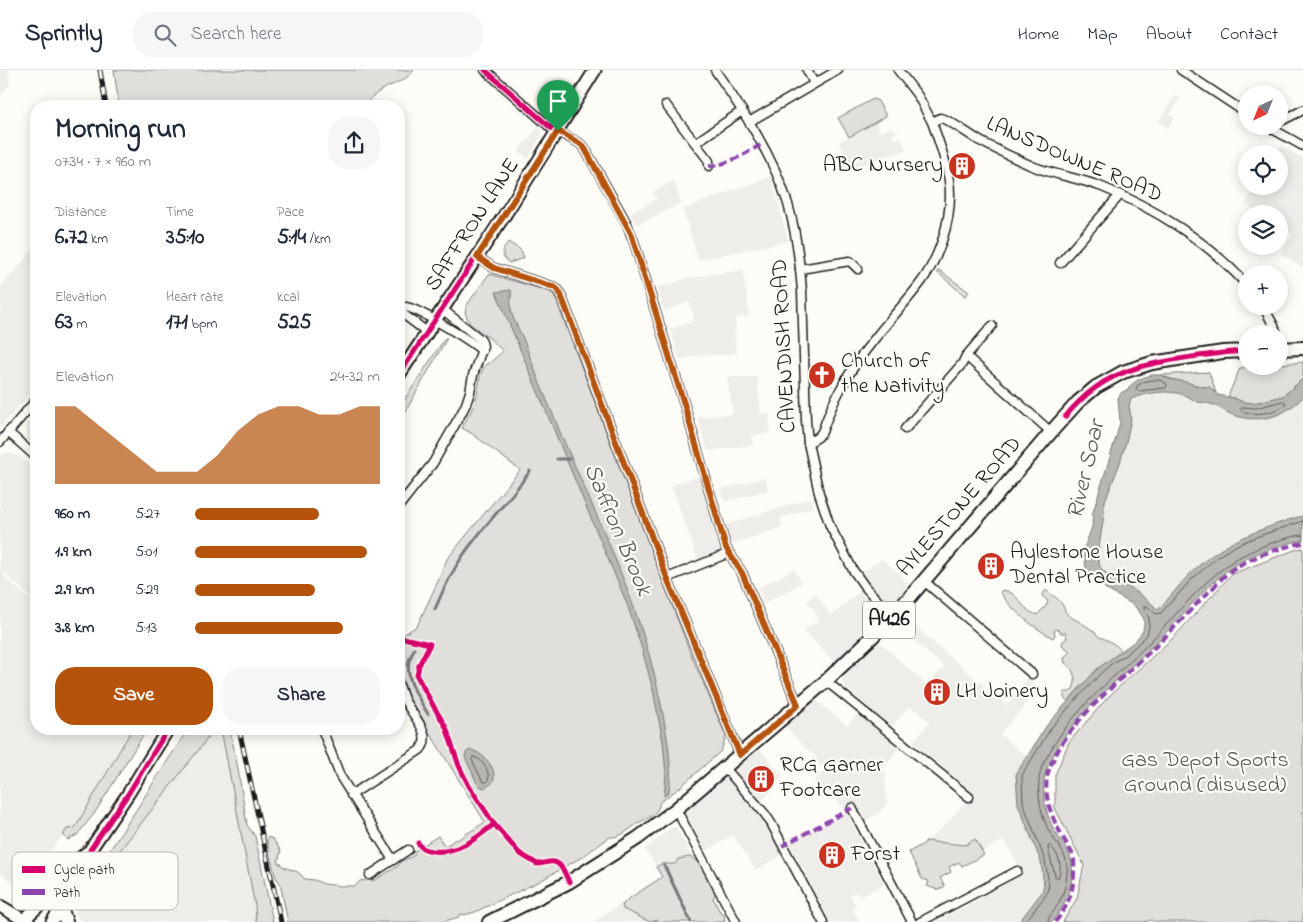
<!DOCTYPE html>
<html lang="en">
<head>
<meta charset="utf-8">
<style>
	:root { --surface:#fff; --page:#f6f6f7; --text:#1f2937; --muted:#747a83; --line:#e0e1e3; --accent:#b45309 }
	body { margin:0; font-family:"Indie Flower",sans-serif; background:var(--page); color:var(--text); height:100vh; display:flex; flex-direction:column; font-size:19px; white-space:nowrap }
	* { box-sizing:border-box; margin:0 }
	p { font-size:16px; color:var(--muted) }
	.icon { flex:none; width:28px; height:28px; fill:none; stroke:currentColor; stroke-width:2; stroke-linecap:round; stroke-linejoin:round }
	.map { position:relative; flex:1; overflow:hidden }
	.sheet { position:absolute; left:30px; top:30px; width:375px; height:635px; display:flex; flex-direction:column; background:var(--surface); border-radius:20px; box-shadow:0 2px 12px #0003 }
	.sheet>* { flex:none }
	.needle { width:32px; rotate:223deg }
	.buttons { position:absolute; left:1238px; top:15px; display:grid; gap:10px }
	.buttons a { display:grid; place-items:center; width:50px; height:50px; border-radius:50%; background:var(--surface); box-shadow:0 2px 12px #0003; font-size:25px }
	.pin { position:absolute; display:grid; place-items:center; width:42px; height:42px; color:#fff; margin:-51px -21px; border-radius:50% 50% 50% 0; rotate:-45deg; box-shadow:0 0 5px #0007 }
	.pin .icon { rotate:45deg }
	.round { display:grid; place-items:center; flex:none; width:52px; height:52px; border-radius:20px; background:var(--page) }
	.overview { display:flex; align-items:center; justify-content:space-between; height:85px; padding:0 25px }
	h1 { font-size:28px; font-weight:700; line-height:38px }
	.figures { display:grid; grid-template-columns:repeat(3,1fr); gap:8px; height:85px; padding:5px 25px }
	.figures div { display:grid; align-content:center }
	.figures b { font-size:21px; font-weight:700 }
	.figures small { font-size:14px; font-weight:400 }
	.figures p { font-size:14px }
	.chart { height:140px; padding:10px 25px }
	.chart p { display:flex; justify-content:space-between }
	.chart svg { width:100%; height:90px; margin-top:5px; fill:var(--accent); opacity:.7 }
	.action { display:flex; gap:10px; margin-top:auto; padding:10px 25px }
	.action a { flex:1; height:58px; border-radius:20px; background:var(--accent); color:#fff; font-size:20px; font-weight:700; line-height:58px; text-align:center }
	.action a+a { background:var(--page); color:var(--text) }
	ul { padding:0 25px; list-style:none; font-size:16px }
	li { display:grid; grid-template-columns:80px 60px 1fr; align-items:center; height:38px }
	li i { height:12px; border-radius:6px; background:var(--accent) }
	header { display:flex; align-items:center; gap:30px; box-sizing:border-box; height:70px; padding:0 25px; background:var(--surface); border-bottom:1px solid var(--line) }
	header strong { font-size:24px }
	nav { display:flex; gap:28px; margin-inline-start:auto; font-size:18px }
	.search { width:350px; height:45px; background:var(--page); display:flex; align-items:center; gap:12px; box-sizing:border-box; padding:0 18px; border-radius:20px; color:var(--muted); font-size:19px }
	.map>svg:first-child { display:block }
	.built { fill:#eeede9 }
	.green { fill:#e0dfdb; stroke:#7e7e7c }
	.water { fill:#b7b6b2; stroke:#797876 }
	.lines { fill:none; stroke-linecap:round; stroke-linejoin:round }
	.shore { stroke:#5a5a58; stroke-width:1 }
	.stream { stroke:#797876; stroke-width:3 }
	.street-casing { stroke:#1c1c1c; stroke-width:11 }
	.secondary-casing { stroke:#1c1c1c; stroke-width:15 }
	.primary-casing { stroke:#1c1c1c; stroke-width:16 }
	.street { stroke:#fdfcf7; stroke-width:8 }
	.secondary { stroke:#fdfcf7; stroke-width:11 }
	.primary { stroke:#fdfcf7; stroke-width:12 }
	.rail-casing { stroke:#1c1c1c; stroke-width:5 }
	.rail { stroke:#fdfcf7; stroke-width:3; stroke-dasharray:9; stroke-linecap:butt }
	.quiet { stroke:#8e44ad; stroke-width:4; stroke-dasharray:8 4; stroke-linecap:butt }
	.cycleway-casing { stroke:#fdfcf7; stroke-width:8 }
	.cycleway { stroke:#d6006c; stroke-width:5 }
	.route-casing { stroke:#fff; stroke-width:10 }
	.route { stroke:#b45309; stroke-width:6 }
	.labels { text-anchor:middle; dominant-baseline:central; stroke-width:4.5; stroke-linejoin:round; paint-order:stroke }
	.shield { fill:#fdfcf7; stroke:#605f5e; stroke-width:1 }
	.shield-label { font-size:21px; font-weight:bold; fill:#1c1c1c }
	.street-label { font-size:22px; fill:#1c1c1c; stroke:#fdfcf7 }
	.poi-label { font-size:22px; fill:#1c1c1c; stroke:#fdfcf7; text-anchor:start }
	.park-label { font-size:22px; fill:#575655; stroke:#fdfcf7 }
	.water-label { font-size:24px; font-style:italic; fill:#5a5a58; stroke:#fdfcf7 }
	.key { fill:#fdfcf7; stroke:#bab9b5; stroke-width:1 }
	.key-label { font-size:14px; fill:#1c1c1c }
</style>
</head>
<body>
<header>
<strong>Sprintly</strong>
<div class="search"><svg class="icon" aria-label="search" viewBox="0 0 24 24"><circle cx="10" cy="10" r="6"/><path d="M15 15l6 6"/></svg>Search here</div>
<nav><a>Home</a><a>Map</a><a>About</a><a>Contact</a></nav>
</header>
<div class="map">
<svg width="1303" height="852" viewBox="0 0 1303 852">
	<rect width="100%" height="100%" fill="#fdfcf7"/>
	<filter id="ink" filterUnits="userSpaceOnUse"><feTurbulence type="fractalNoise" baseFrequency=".02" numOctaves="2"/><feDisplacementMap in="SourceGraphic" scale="10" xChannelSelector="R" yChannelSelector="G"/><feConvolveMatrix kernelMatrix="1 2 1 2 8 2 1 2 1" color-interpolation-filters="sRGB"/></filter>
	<g filter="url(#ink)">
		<g class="built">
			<polygon points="0,0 9,0 10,14 0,26"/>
			<polygon points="1175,26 1180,29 1170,45 1175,48 1168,58 1158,52"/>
			<polygon points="876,52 880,63 892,57 893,61 897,60 898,62 892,65 894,70 901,67 906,80 853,98 839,72"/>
			<polygon points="538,57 543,62 528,89 518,81"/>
			<polygon points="1281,76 1303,88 1303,198 1281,184 1293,165 1279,155 1279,144 1261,144 1245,134 1256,116 1279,116 1279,84 1276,84"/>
			<polygon points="771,106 788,171 698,190 683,139"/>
			<polygon points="674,110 681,133 637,155 630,143 657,129 653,122"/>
			<polygon points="36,176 36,317 0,358 0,218"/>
			<polygon points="743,200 749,246 735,248 736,284 705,285 679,289 670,259 692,252 694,246 689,232 664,241 657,218 688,208"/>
			<polygon points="727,307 757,307 761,344 769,344 770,363 752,366 753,375 708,381 697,346 699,347 733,344"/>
			<polygon points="1170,322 1184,325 1198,332 1215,335 1232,344 1290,339 1303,327 1303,446 1255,462 1237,470 1215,482 1189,505 1158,540 1113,510 1100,497 1098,490 1098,482 1104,446 1103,436 1130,356 1131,349 1129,335 1131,329 1140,326"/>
			<polygon points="36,343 36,377 28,370 26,354"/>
			<polygon points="10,383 18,386 36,401 36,532 6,505 9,501 3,506 36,534 36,659 131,659 75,758 67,759 33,805 30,803 24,812 17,807 13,813 0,803 0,386 3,384"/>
			<polygon points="701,406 721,477 718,481 698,490 671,415"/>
			<polygon points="765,408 768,420 724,432 720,419"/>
			<polygon points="811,428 814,437 780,448 783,457 730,475 726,455"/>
			<polygon points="882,489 909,513 906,516 909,518 893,535 887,534 881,529 860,503"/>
			<polygon points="794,499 802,513 764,534 758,518"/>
			<polygon points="859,522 874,535 881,544 881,549 835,593 803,560 820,550 807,530 816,524 831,546"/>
			<polygon points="904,547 1006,635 1028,608 1035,615 1037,618 1035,625 1000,664 1027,687 1016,704 1018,734 1041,792 1044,806 1044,815 1042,822 1019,852 935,852 1024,804 1004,770 982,782 975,769 965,775 924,771 929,769 945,755 973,722 913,672 930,652 910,636 891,657 847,619 843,613 842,607 844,603 879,572 927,615 944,597 896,555"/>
			<polygon points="815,629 847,656 859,642 899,674 899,678 882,699 885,702 887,733 877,744 864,751 856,735 843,741 843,736 814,711 824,699 815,691 817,688 802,675 784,655"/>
			<polygon points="215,659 221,659 255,836 256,852 83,852 80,850 77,846 74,837 75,832 82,822 85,824"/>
			<polygon points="758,677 784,707 772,715 775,718 761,731 734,702 734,700 735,698"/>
			<polygon points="723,707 727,708 764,752 782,785 756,800 733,765 704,782 684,745 684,741"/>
			<polygon points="846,742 884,814 859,827 856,822 850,825 856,836 852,838 860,852 830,852 789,773"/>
			<polygon points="672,757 676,757 726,852 593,852 662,807 645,779"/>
		</g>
		<g class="green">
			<path d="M 114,0 L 414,0 C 408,9 400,11 390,16 C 380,20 371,27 364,36 L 119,36 Z"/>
			<polygon points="873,29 878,31 886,46 849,67 838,48"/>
			<path d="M 508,172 L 521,180 L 524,188 L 509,193 C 500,186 502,180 508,172 Z"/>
			<polygon points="939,200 969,222 965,226 937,202"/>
			<path d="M 489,204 L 548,221 L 554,225 L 690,582 L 726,666 L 721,681 L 678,719 L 660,732 C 658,745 648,748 638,753 C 630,759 620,768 610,767 L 582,787 L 540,811 L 475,842 L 464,845 L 463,844 L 459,845 L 459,847 L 441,852 L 288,852 L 280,813 L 276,808 L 270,786 L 267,770 L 268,767 L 273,769 L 281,781 L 278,792 L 279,794 L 280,793 L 284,797 L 298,802 L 305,809 L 314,810 L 324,814 L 342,816 L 355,816 L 360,811 L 367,810 L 375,810 L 398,796 L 400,792 L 415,785 L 413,782 L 438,766 L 445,776 L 456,769 L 457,770 L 485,752 L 408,628 L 401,604 L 400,589 L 403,565 L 417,556 L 439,509 L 447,489 L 520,400 L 471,363 L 462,358 L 475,333 L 478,320 L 480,306 L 482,301 L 485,295 L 491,292 L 503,281 L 489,268 L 470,254 L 465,243 L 467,235 Z"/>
			<polygon points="445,268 447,268 399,353 399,338"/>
			<polygon points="1303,292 1303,309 1283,326 1268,330 1254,333 1243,332 1229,327 1229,324 1240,298 1257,296 1279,296 1279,294"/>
			<path d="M 1209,302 L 1216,323 L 1209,317 C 1200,317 1193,314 1184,312 C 1176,310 1169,309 1161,305 Z"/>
			<polygon points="1303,478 1303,852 1155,852 1152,850 1143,852 1063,852 1077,828 1084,795 1055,738 1055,705 1069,672 1109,626 1173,568 1232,504 1297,479"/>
			<path d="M 1002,520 C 1017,522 1017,531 1027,539 C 1030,543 1034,543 1037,545 L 1046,536 L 1048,531 L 1042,526 L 1045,521 L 1047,521 C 1052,525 1059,529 1062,534 C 1065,539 1065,544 1071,547 C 1078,551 1095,560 1099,567 C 1107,569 1115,574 1121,580 L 1120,583 C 1099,595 1084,613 1068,631 L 1064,628 L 1064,622 L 1070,622 C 1079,614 1075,600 1065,593 L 1064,588 L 1070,581 L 1062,575 L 1063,571 L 1067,568 L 1066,563 L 1061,563 L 1057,559 L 1054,561 L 1055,565 L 1053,568 C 1034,558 1011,540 1000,522 Z"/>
			<polygon points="132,659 147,659 94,744 77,765 68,770 63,765 67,759 75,758"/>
			<path d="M 188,659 L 215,659 L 85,825 L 82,822 C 119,768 153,713 188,659 Z"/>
			<polygon points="221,659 230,659 238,699 247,755 255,766 273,852 256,852 255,836"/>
			<polygon points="975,769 984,785 962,796 959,792 949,797 951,802 940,808 945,816 938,820 927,816 929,811 922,809 909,782 925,773 925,771 965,775"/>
			<path d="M 690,787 C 704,791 710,809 716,821 L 715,825 L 713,828 L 720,842 L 723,843 L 725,847 L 724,850 L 725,852 L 659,852 L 657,850 L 650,852 L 623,839 L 622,835 L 630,828 L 662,807 L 656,797 L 662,794 L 675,794 L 678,789 Z"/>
		</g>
		<g class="water">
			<path d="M 511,220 C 512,226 510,232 511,238 C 512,249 518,257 522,266 C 527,277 530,288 534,298 C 542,320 552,341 560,362 C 599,452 644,542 662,639 C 667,667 673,694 669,722 L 664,726 L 666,705 L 663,672 L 653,620 L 642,579 L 627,534 L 496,222 Z"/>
			<path d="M 1151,305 L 1161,305 L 1169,309 L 1186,312 L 1202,317 L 1209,317 L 1218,325 L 1234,328 L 1243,332 L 1254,333 L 1283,326 L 1303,309 L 1303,327 C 1284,347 1260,354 1233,345 C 1227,343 1222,339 1216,336 C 1211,333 1204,333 1198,332 C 1193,330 1189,327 1184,325 C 1168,319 1147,323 1131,329 L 1129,335 L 1131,349 L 1126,372 L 1120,393 L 1103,436 L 1104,446 L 1098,482 L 1098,490 L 1100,497 L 1113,510 L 1133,519 L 1151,533 L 1158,540 C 1169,529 1178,516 1189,505 C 1215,479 1240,467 1274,455 C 1283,452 1293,448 1303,446 L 1303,470 C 1278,475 1250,484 1229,499 C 1202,520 1180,548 1157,572 C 1122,607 1082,637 1056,680 C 1053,687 1048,694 1046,701 C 1040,718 1046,748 1056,763 C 1061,771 1067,777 1070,786 C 1077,807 1066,837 1051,852 L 1019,852 L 1042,822 L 1044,815 L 1041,792 L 1018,734 L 1016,704 L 1047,655 L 1097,599 L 1135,571 L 1143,561 L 1144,555 L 1144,549 L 1139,541 L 1132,534 L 1107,520 L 1086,498 L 1084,483 L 1085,476 L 1092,457 L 1093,442 L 1117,364 L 1120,352 L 1118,328 L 1122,322 L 1128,320 C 1132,311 1142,308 1151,305 Z"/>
			<path d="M 471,680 C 486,683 507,710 484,718 L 480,716 L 477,713 L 465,687 L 466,683 L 468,681 Z"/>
		</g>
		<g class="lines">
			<g class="shore">
				<polygon points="1152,310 1160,310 1166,313 1167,316 1165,318 1139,321 1136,320 1137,316 1143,312"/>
				<path d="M 1284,331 L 1286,333 C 1279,343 1251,347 1241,340 L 1243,337 L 1255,338 Z"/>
				<path d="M 473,687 C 482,688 487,698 489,707 L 487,712 L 484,712 L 482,710 L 472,690 Z"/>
				<path d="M 1050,776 C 1059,783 1063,797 1058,808 L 1055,806 C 1053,796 1049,786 1048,777 Z"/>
				<polyline points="1025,852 1046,825 1049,815 1045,790 1023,733 1022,705 1051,658 1071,635 1101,603 1111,594 1124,586 1138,574 1147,565 1149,556 1149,548 1144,539 1144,536 1147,536 1156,544 1161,543 1192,509 1218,486 1239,474 1256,467 1303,451"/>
				<path d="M 1048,852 C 1048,846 1054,842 1057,836 C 1064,825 1068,809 1067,796 C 1066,784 1058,775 1052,766 C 1041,749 1035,719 1041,700 C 1043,692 1049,684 1053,676 C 1078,635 1117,605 1151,571 C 1175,546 1198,517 1226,496 C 1242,483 1282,467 1303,465"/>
			</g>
			<g class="stream">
				<polyline points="557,389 569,389"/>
				<path d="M 435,539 C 443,520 452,501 464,484 C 484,455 510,430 530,401"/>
				<path d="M 414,579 C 413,583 410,587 409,591 C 405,609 419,629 428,644"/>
				<polyline points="664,795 691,852"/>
			</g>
			<g class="street-casing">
				<g id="street">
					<polyline points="485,0 551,58 579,73 584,77 627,154 634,172 685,337 726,478 742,503 798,635"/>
					<path d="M 715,0 C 743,41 773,85 788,134 C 796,162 800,192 802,221 L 806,351 L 808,373 L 819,423 L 830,456 L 853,500 L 865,517 L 892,546"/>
					<polyline points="807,0 814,13"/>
					<path d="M 898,0 L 918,26 L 932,52 L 940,48 L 944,49 C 957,55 968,64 980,71 C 997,80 1014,88 1032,96 C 1054,105 1079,108 1102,117 C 1155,138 1207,171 1246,214"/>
					<polyline points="1181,0 1246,43"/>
					<polyline points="666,35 709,91 709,96"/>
					<polyline points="749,52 838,0"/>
					<polyline points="1279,52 1303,40"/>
					<polyline points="1267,56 1303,76"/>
					<polyline points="695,73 742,41"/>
					<polyline points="477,187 494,198 554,217 558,220 561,225 667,508 740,685"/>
					<polyline points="1060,193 1120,125"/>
					<polyline points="800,199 850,191 858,199"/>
					<polyline points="1263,236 1274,256 1277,264"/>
					<path d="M 399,239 C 400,238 405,237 406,237 C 419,239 473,272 482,281"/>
					<polyline points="399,241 427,262"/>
					<polyline points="966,286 1051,362"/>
					<polyline points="905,359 962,294 966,286 992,256"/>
					<polyline points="8,362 36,387"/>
					<polyline points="0,372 36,330"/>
					<path d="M 808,373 L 818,367 L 822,362 C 827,348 833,333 840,320 C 850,301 863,283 876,267 C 891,248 908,230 922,211 C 939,187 950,154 950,125 C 950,100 940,75 932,52"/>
					<polyline points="399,436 433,393 461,344 466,334 470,322 473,305 483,276 482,272 480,269 442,239"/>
					<polyline points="667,508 729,483"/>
					<polyline points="924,511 1032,604"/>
					<polyline points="826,611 969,727"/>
					<polyline points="322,659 340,706 393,790"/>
					<polyline points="725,698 765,744 771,753 823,852"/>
					<path d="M 351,725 L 420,680 C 434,665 412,645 405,631 C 402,626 401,620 399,615"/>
					<polyline points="852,738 912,852"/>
					<polyline points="676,739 736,852"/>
					<polyline points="370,805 408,780"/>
					<polyline points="920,852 1017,801"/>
				</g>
			</g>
			<g class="secondary-casing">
				<g id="secondary">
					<polyline points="399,305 506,143 595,0"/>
					<polyline points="0,836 24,850"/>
					<polyline points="21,852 40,835 71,797 86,783"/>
					<polyline points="52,852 64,833 79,805 90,780 128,724 168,659"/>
				</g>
			</g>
			<g class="primary-casing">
				<g id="primary">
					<polyline points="1279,279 1303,278"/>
					<polyline points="61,837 66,852"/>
					<polyline points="24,850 28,852"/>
					<polyline points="489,852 569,812 638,768 676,739 826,611 872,567 910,527 1051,362 1078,332 1096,317 1123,302 1152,293 1223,282 1246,281"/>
				</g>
			</g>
			<use href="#street" class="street"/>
			<use href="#secondary" class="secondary"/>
			<use href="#primary" class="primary"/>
			<g class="rail-casing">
				<g id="rail">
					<polyline points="100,0 106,36"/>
					<polyline points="239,659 281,852"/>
				</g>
			</g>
			<use href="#rail" class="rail"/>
			<g class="quiet">
				<path d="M 709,96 C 728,95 745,84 762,74"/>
				<polyline points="782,776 852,738"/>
				<path d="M 1055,852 C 1067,838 1073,823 1074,804 C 1074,797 1075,791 1073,785 C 1069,777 1064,770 1060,762 C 1051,746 1044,726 1047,707 C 1048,700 1052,693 1055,686 C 1079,640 1129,604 1165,567 C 1181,551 1196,533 1213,518 C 1218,512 1223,507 1229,502 C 1250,487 1278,478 1303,473"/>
			</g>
			<g class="cycleway-casing">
				<g id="cycleway">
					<polyline points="485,0 551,58 579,73 584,77 627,154 634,172 685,337 726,478 742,503 798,635"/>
					<polyline points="399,305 534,98"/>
					<path d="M 1065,347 C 1074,336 1084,326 1095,318 C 1122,298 1154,293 1185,288 C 1206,285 1226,282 1246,281"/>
					<path d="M 399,567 L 430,574 L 419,595 L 417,606 L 434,637 L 446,657 L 459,696 L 469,716 L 494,754 L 519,783 L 537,794 C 542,794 549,791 554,792 C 562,793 566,806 569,812"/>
					<path d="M 418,773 C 422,779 426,780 432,781 C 457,784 476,769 494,754"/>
					<polyline points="90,780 128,724 168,659"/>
				</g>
			</g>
			<use href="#cycleway" class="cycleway"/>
		</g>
	</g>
	<g class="lines" filter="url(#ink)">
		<g class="route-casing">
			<polygon id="route" points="558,61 579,73 584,77 631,163 685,337 726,478 742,503 798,635 740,685 667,508 561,225 558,220 554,217 494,198 477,187"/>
		</g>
		<use href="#route" class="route"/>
	</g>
	<defs>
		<g id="building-disc" transform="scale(1.4375)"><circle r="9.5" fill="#c8321e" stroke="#fdfcf7"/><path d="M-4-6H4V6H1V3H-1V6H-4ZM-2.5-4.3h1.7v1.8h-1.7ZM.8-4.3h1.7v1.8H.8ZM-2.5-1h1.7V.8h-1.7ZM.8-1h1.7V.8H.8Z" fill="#fff"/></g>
		<g id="church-disc" transform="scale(1.4375)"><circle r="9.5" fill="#c8321e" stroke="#fdfcf7"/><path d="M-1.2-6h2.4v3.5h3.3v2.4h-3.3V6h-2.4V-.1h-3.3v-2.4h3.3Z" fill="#fff"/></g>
	</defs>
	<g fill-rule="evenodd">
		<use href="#building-disc" x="962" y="96"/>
		<use href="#church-disc" x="822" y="305"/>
		<use href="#building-disc" x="991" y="496"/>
		<use href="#building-disc" x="937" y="622"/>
		<use href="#building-disc" x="761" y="709"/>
		<use href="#building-disc" x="832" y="785"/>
	</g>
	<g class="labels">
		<rect class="shield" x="863" y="531.5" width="52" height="37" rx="4"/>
		<g class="shield-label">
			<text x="889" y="550">A426</text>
		</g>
		<g class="street-label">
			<text transform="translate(1074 90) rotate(23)">LANSDOWNE ROAD</text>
			<text transform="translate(473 155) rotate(-57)">SAFFRON LANE</text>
			<text transform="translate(785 276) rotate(-93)">CAVENDISH ROAD</text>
			<text transform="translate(960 437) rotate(-49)">AYLESTONE ROAD</text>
		</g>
		<g class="poi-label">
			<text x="943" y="96" text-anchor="end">ABC Nursery</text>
			<text x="841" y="292">Church of<tspan x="841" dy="25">the Nativity</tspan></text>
			<text x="1010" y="483">Aylestone House<tspan x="1010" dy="25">Dental Practice</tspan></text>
			<text x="956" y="622">LH Joinery</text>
			<text x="780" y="696">RCG Garner<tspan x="780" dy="25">Footcare</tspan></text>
			<text x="851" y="785">Forst</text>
		</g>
		<g class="park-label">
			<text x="1205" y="691">Gas Depot Sports<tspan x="1205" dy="25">Ground (disused)</tspan></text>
		</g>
		<g class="water-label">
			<text transform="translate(1087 400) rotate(-77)">River Soar</text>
			<text transform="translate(617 460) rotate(67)">Saffron Brook</text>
		</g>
	</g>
	<rect x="12" y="782" width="166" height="58" rx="8" class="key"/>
	<rect x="22" y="796" width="23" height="7" fill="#d6006c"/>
	<rect x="22" y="819" width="23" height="6" fill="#8e44ad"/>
	<g class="key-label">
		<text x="54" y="804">Cycle path</text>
		<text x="54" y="827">Path</text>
	</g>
</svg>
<div class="buttons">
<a><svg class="needle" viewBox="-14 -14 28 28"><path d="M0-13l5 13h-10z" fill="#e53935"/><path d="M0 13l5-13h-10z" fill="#747a83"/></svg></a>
<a><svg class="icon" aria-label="locate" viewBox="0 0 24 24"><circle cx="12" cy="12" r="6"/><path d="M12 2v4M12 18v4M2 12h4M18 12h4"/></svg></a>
<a><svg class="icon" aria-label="layers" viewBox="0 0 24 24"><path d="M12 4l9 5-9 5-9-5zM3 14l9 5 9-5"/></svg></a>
<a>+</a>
<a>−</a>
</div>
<div class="pin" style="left:558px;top:61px;background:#1e9e55"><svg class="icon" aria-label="arrive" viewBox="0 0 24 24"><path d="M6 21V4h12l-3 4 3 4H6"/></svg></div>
<section class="sheet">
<div class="overview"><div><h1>Morning run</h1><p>07:34 · 7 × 960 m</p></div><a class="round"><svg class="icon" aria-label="share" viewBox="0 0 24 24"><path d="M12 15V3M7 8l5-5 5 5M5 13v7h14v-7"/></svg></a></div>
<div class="figures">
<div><p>Distance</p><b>6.72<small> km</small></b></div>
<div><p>Time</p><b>35:10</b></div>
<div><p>Pace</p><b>5:14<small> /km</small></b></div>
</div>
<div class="figures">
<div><p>Elevation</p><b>63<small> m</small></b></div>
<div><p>Heart rate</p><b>171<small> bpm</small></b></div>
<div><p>kcal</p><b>525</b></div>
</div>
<div class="chart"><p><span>Elevation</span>24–32 m</p>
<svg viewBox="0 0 160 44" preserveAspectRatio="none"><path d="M0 44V6L10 6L20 14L30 22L40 30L50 38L60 38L70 38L80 30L90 18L100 10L110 6L120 6L130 10L140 10L150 6L160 6V44z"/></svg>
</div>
<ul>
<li><b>960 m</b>5:27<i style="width:67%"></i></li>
<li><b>1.9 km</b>5:01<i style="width:93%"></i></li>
<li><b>2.9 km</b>5:29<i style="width:65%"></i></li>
<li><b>3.8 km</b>5:13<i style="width:80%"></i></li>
</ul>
<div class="action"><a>Save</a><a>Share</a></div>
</section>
</div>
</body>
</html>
